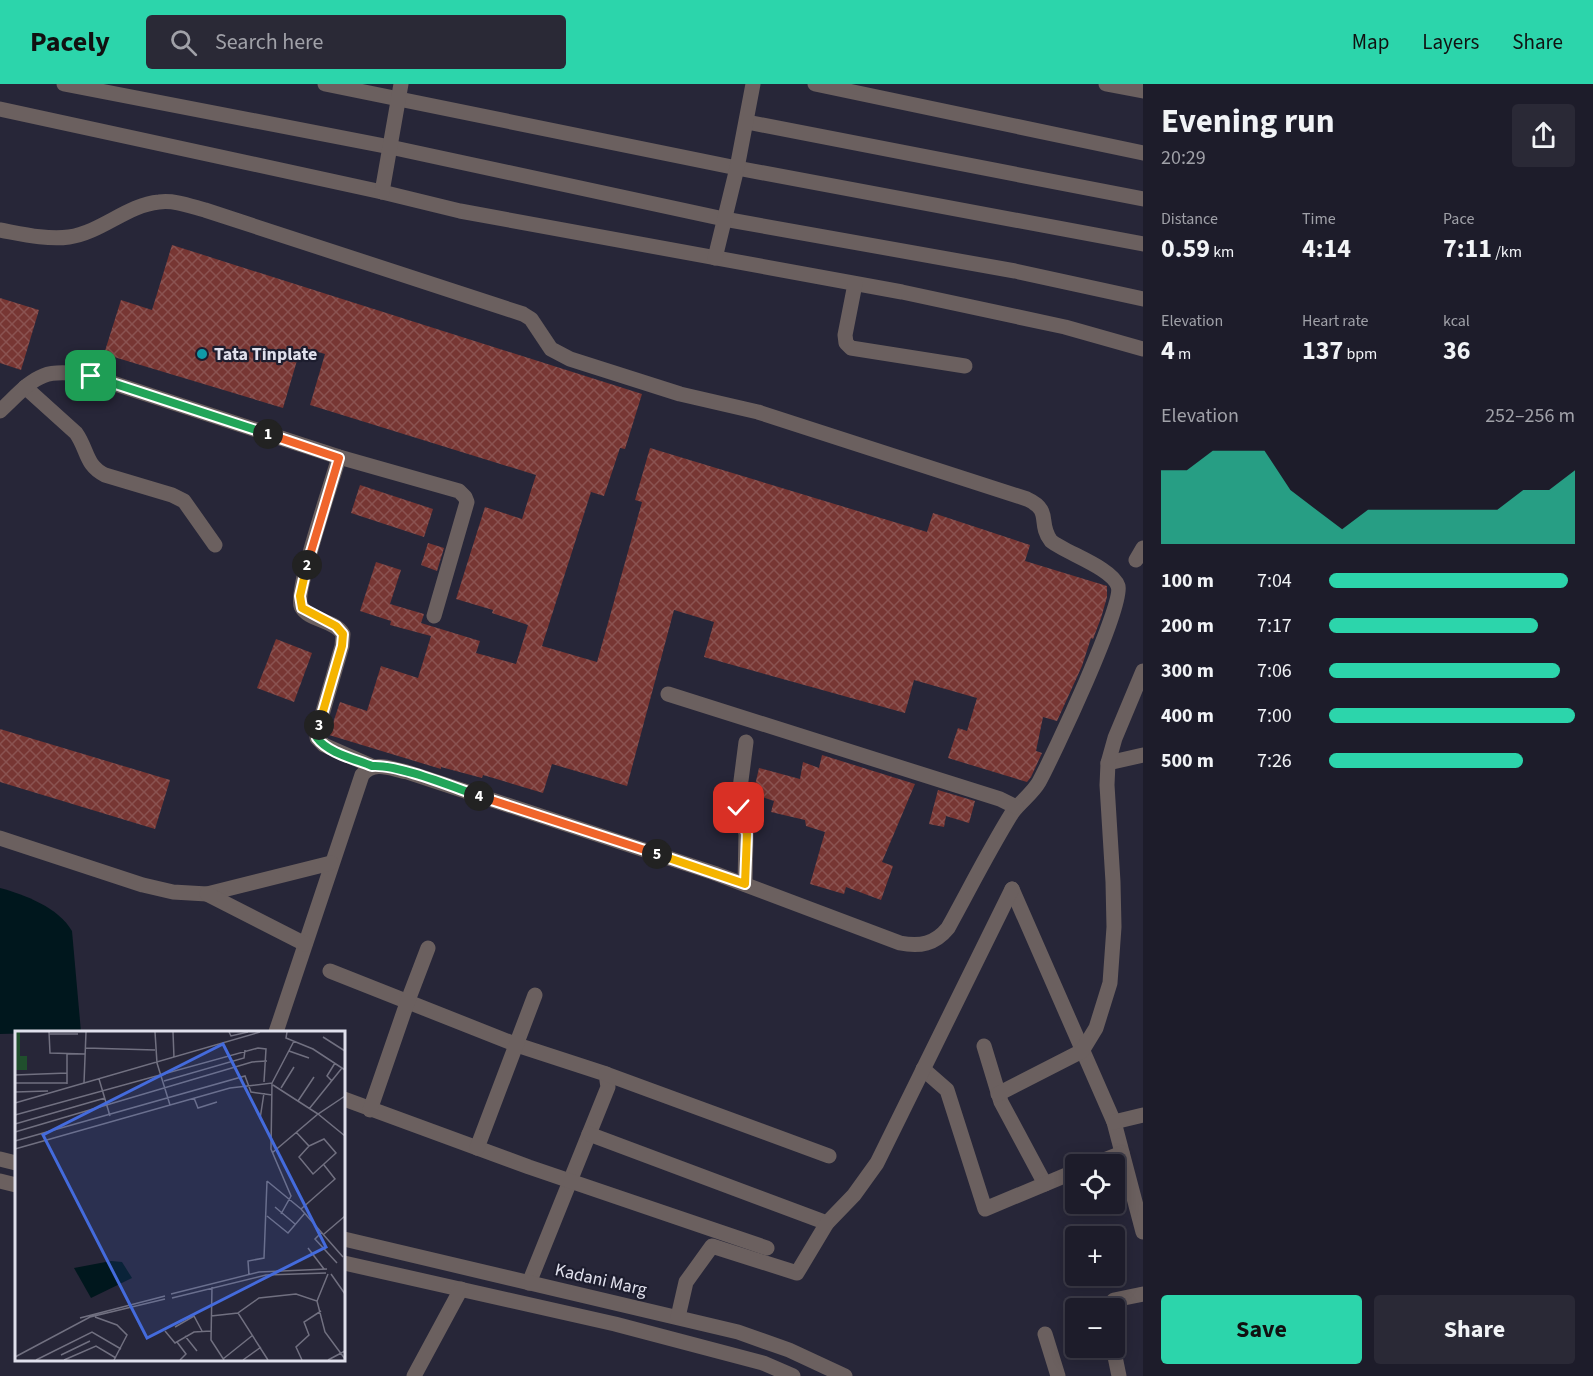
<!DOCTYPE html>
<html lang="en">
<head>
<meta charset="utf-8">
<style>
	:root { --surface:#1d1c2a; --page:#2a2936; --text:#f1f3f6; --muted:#a0a1a8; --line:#3b3a47; --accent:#2cd5ab }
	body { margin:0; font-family:"Source Sans 3",sans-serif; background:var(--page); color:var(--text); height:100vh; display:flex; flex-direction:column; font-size:22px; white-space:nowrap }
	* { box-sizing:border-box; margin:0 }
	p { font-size:20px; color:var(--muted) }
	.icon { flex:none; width:33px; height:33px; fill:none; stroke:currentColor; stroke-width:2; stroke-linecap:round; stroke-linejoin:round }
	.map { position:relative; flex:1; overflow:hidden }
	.side { display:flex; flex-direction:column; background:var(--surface); width:450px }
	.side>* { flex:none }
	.fabs { position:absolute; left:1065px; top:1070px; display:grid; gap:12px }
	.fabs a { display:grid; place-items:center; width:60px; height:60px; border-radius:6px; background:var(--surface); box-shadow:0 3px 15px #0003,0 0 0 2px var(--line); font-size:30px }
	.pin { position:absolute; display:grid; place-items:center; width:51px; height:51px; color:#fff; margin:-26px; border-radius:12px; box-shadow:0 3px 9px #0006 }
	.km { position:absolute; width:30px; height:30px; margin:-15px; border-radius:50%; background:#222; color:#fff; font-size:16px; line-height:30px; text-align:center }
	.round { display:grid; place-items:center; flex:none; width:63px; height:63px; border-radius:6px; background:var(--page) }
	.overview { display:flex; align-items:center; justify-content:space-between; height:102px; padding:0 18px }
	h1 { font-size:33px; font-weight:700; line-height:45px }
	.figures { display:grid; grid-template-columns:repeat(3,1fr); gap:9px; height:102px; padding:6px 18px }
	.figures div { display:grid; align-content:center }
	.figures b { font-size:26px; font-weight:700 }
	.figures small { font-size:16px; font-weight:400 }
	.figures p { font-size:16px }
	.chart { height:168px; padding:12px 18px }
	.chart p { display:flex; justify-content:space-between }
	.chart svg { width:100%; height:108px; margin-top:6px; fill:var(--accent); opacity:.7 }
	.cta { display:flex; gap:12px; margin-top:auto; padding:12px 18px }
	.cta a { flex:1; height:69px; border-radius:6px; background:var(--accent); color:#111; font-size:24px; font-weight:700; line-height:69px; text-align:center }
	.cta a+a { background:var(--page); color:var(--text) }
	ul { padding:0 18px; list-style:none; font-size:20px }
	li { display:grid; grid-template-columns:96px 72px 1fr; align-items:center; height:45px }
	li i { height:15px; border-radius:8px; background:var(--accent) }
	header { display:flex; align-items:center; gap:36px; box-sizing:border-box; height:84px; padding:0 30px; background:var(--accent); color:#111 }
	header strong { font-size:28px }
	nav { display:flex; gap:33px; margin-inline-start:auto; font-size:21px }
	.search { width:420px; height:54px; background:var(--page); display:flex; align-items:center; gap:15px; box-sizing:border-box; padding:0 21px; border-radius:6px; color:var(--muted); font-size:22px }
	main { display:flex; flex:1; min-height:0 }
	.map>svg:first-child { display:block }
	.water { fill:#00171d }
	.building { fill:url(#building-cross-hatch) }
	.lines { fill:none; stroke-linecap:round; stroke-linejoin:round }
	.minor { stroke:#6b605f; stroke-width:15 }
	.split-1-casing { stroke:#fff; stroke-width:12 }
	.split-2-casing { stroke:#fff; stroke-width:12 }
	.split-3-casing { stroke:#fff; stroke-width:12 }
	.split-4-casing { stroke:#fff; stroke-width:12 }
	.split-5-casing { stroke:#fff; stroke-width:12 }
	.split-6-casing { stroke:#fff; stroke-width:12 }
	.split-1 { stroke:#22a559; stroke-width:8 }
	.split-2 { stroke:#f0652b; stroke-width:8 }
	.split-3 { stroke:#f5b400; stroke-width:8 }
	.split-4 { stroke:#22a559; stroke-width:8 }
	.split-5 { stroke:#f0652b; stroke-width:8 }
	.split-6 { stroke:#f5b400; stroke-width:8 }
	.culture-dot { fill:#0f9aa8; stroke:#1d1d2e; stroke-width:2 }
	.labels { text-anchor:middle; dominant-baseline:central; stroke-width:4.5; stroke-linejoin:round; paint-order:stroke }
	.poi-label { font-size:18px; font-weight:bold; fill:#e0e0ec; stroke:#1d1d2e; text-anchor:start }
	.street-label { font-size:18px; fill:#e0e0ec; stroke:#1d1d2e }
	.inset-road { fill:none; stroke:#717080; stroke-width:1.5 }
	.view { fill:#446bdc; fill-opacity:0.15; stroke:#446bdc; stroke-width:3 }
	.inset-edge { fill:none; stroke:#e0e0ec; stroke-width:3 }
</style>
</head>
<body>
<header>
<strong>Pacely</strong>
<div class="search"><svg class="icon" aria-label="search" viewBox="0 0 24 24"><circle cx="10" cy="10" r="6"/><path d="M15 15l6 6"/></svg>Search here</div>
<nav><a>Map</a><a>Layers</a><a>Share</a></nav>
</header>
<main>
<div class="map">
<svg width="1143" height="1292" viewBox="0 0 1143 1292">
	<defs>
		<pattern id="building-cross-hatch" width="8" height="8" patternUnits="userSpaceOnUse" patternTransform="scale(1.5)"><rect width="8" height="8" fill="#773633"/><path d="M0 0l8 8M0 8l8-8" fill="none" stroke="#8a5351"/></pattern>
	</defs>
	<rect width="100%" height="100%" fill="#272638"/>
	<path class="water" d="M 0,804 C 25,811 58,823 72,847 L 81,948 L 0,950 Z"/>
	<g class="building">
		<polygon points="172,161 642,310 625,365 620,364 604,412 591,408 542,562 597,578 642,418 635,416 650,364 927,448 933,429 1030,461 1025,477 1107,502 1107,513 1101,534 1093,555 1091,554 1082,582 1057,637 1043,633 1036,667 1042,669 1031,693 1027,698 948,674 958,644 967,647 977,614 914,596 905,629 704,573 714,538 674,526 627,702 552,680 543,709 483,691 482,694 441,683 441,685 329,651 340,618 367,627 381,582 418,594 431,552 390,541 391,537 360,527 376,478 401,486 390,520 424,530 421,539 480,557 476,569 516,580 528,541 492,529 493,526 456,515 485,423 522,435 536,391 310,321 325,270 301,263 283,324 104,270 121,216 152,226"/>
		<polygon points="0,214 39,226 21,286 0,279"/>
		<polygon points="360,401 433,425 424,453 351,429"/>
		<polygon points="428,459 444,464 437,487 421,481"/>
		<polygon points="276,555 312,569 294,618 257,604"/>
		<polygon points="0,645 170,696 155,745 0,698"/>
		<polygon points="822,671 915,700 882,778 893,782 881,816 846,803 844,810 810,800 825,748 806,742 805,736 771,728 774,717 753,710 759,684 800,695 803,678 819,684"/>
		<polygon points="938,706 975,717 969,739 946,732 944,743 929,740"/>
	</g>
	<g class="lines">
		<g class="minor">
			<polyline points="64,0 390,63 724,135 1015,187 1143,215"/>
			<polyline points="325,0 737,84 1143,160"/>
			<polyline points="815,0 1143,69"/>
			<polyline points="1106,0 1143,7"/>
			<polyline points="0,25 382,108 460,127 902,208 1065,243 1143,265"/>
			<polyline points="747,38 1143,115"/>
			<polyline points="382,108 401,0"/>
			<path d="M 0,146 C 22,150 47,156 69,153 C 102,148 127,121 159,118 C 175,116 190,122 205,126 L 523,230 L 531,235 L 551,265 L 570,275 L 680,310 L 758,328 L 1027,415 C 1053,427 1037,439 1051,457 C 1066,469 1112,484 1118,502 C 1125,520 1052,674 1039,698 C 1032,710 1020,718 1012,729 C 989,766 969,806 948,844 C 935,860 920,863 900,859 L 714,789 L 407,688 C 391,685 374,676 362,691 L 276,948"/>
			<polyline points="715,174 737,84 753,0"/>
			<polyline points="855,200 845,251 846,259 851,264 965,282"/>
			<path d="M 25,303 L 76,349 C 88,366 85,381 105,391 L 172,411 L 184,417 L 215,461"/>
			<path d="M 0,327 C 35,294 40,282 91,292 L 339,373 L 459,407 L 465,413 L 467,418 L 434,532"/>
			<path d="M 339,373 C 333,395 294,509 301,522 C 308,537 334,535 343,550 L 342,562 L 317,648 L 317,654 L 324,661 L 372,682"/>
			<polyline points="1136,476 1143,464"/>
			<polyline points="668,610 1000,715 1016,723"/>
			<polyline points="1108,679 1143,671"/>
			<polyline points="0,754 143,801 173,808 207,810 331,779"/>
			<polyline points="745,800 746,750 739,724 739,712 746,658"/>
			<polyline points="1012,805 1114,1038 1143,1148"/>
			<polyline points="207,810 305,860"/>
			<polyline points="330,887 517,961 606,990 608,1003 529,1199"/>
			<polyline points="984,962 1001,1018 1045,1100"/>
			<polyline points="923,985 947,1006 985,1125 1076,1087"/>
			<polyline points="606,990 829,1072"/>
			<polyline points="998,1010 1082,967 1096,944 1110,899 1114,843 1113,798 1107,701 1108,679 1115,654 1143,587"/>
			<polyline points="344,1015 529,1083 767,1164"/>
			<polyline points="370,1026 407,919 428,864"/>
			<polyline points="1114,1038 1143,1031"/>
			<polyline points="589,1050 827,1139"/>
			<polyline points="477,1064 535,911"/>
			<polyline points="0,1075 16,1079"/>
			<polyline points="1094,1080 1122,1069"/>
			<polyline points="0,1097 16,1101"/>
			<polyline points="344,1155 738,1248 789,1266 845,1292"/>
			<polyline points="344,1179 615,1240 763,1279 793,1292"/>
			<polyline points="1106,1224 1114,1216 1143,1210"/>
			<polyline points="678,1233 686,1198 712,1162 797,1189 827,1139 854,1111 877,1079 1012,805"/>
			<polyline points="1045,1250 1058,1292"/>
			<polyline points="1113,1263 1119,1292"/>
			<polyline points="414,1292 461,1205"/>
		</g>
	</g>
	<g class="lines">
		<g class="split-1-casing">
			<polyline id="split-1" points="91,292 268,350"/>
		</g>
		<g class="split-2-casing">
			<polyline id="split-2" points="268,350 339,374 307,481"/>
		</g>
		<g class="split-3-casing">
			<polyline id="split-3" points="307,481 300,512 302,524 336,542 343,550 342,562 319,641"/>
		</g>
		<g class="split-4-casing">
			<path id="split-4" d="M 319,641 L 317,654 C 328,669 355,675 372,682 C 397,680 453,703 479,712"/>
		</g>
		<g class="split-5-casing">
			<polyline id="split-5" points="479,712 657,770"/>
		</g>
		<g class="split-6-casing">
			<polyline id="split-6" points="657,770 745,800 747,750 739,724"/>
		</g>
		<use href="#split-1" class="split-1"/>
		<use href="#split-2" class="split-2"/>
		<use href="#split-3" class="split-3"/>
		<use href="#split-4" class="split-4"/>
		<use href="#split-5" class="split-5"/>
		<use href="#split-6" class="split-6"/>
	</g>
	<circle class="culture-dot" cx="202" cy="270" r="6"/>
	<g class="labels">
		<g class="poi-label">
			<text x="214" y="270">Tata Tinplate</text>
		</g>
		<g class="street-label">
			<text transform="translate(601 1196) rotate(13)">Kadani Marg</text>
		</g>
	</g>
	<g transform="translate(15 947)">
		<rect width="330" height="330" fill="#272638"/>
		<path d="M 0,1 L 5,1 L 5,25 L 12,25 L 12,39 L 0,39 Z" fill="#204f2d"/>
		<path d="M 96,230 L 107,231 L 117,247 L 76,267 L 59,237 Z" fill="#00171d"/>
		<path class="inset-road" d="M 34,1 L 35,22 L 70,23M 140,1 L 142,32 L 155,74M 158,1 L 159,27M 214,1 L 216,5 L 233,1M 272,1 L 271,7 L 298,18 L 330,39M 34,3 L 63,3M 308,6 L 330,20M 71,17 L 140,19M 274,20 L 294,27M 0,44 L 52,42M 84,48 L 95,85M 149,50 L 229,27 L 230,19M 317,50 L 312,45 L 320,32M 0,52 L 52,52M 69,52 L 71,1M 257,52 L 279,10M 52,53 L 52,22M 258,54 L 303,83 L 330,65M 266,57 L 279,36M 0,61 L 33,60M 179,67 L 183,77 L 202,71M 283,70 L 299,46M 0,72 L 245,1M 294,78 L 327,37M 0,84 L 243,17 L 251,18 L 249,51M 245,88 L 249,62M 0,93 L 90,67M 0,101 L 237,31 L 252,30M 281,101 L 294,115 L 309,108 L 321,122 L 298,143 L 284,126 L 294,115M 0,110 L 230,45 L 236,61 L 257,64M 0,118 L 215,57 L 257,52 L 256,118 L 276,165 L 266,183M 257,122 L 303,83 L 330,105M 252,150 L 286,178 L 328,226M 260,176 L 280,193M 286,178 L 320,148 L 309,134M 252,185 L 273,202 L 290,182M 307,201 L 300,208 L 322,232M 309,203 L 330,185M 293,217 L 309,238M 316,243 L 330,263M 234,244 L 233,230 L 249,227 L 252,150M 197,256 L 196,309 L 209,329M 156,263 L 244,241 L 312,238M 157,267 L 251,244 L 311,242M 302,270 L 313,243M 196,285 L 223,282M 80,286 L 102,294 L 112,304 L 99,329M 65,287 L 150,265M 160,296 L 179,285 L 187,300M 150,300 L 160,312 L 179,301 L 196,300M 170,305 L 182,320M 162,311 L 171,323 L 165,329M 46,324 L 75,310M 0,326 L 75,286 L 150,268M 208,328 L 238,304M 21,329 L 77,301 L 106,318M 49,329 L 81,315 L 101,327M 228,329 L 246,316M 253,329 L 223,282 L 244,267 L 281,263 L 302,270 L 310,301 L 330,328M 287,329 L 281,316 L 294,304 L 289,291 L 306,280M 313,329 L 330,320"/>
		<path class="view" d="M 208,13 L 311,216 L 132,307 L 28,104 Z"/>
		<rect width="330" height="330" class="inset-edge"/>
	</g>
</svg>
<div class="fabs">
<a><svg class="icon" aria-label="locate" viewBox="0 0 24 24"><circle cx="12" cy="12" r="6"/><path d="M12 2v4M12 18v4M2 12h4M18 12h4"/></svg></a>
<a>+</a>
<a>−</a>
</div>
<div class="pin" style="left:91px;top:292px;background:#1e9e55"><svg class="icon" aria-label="arrive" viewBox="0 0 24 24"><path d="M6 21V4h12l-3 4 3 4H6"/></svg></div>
<div class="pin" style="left:739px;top:724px;background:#d93025"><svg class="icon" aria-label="check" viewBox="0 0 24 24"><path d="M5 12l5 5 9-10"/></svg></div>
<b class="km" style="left:268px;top:350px">1</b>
<b class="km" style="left:307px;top:481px">2</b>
<b class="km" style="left:319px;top:641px">3</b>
<b class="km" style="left:479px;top:712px">4</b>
<b class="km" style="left:657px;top:770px">5</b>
</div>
<section class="side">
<div class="overview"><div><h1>Evening run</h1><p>20:29</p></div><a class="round"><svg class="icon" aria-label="share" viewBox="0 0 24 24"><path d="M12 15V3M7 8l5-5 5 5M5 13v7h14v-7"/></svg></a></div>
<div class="figures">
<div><p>Distance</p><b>0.59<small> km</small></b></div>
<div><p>Time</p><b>4:14</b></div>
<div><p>Pace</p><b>7:11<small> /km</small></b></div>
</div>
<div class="figures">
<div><p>Elevation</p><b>4<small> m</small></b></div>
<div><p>Heart rate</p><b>137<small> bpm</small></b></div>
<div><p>kcal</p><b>36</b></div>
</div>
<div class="chart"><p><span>Elevation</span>252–256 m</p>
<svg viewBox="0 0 160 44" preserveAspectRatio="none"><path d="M0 44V14L10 14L20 6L30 6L40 6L50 22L60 30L70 38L80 30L90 30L100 30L110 30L120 30L130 30L140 22L150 22L160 14V44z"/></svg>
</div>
<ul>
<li><b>100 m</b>7:04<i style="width:97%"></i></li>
<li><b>200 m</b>7:17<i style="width:85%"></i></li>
<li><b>300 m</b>7:06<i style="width:94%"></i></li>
<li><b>400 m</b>7:00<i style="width:100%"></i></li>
<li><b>500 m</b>7:26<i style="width:79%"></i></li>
</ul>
<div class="cta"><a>Save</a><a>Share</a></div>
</section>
</main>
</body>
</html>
